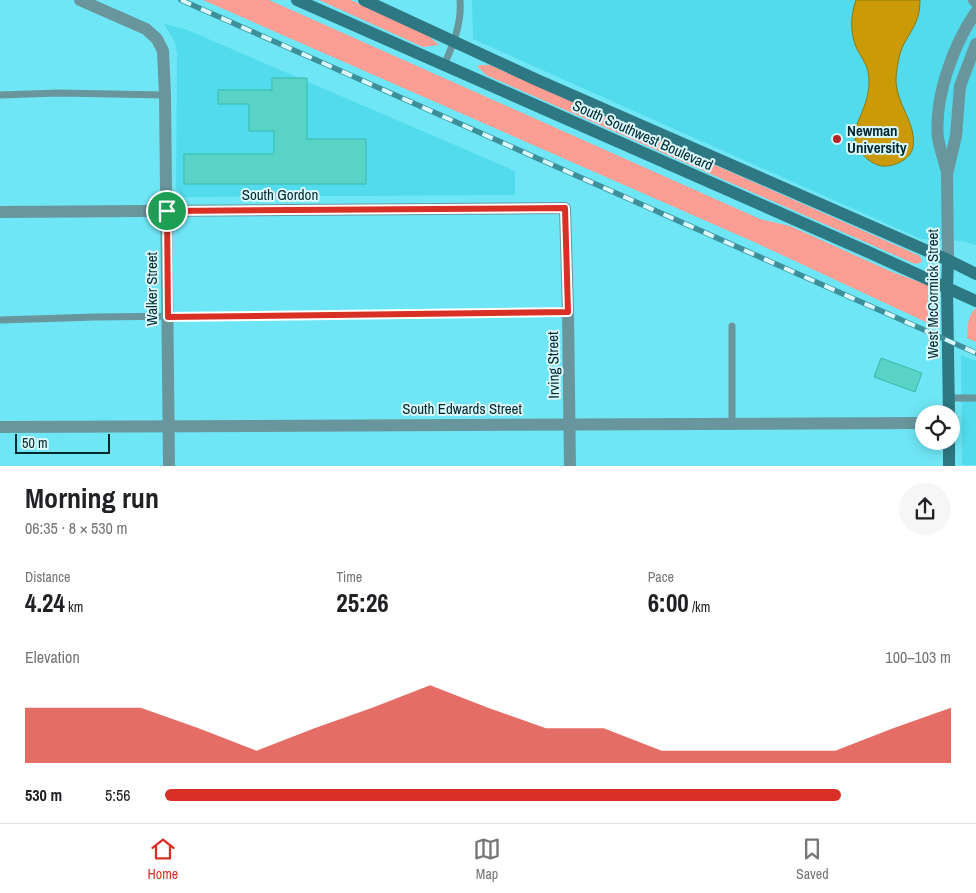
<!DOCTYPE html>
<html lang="en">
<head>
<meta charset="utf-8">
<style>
	:root { --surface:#fff; --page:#f6f6f6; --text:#202124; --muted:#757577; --line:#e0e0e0; --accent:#d93025 }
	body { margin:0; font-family:"Archivo Narrow",sans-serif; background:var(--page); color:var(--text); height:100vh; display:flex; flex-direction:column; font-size:19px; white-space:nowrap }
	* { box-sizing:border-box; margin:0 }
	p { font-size:16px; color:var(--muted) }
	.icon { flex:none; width:28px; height:28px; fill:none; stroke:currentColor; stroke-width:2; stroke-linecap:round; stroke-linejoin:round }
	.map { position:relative; height:466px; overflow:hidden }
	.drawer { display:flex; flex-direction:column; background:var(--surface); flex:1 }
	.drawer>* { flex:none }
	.controls { position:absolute; left:915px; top:405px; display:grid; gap:10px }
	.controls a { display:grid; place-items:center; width:45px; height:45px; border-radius:50%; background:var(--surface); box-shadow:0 2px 12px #0003; font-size:25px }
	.scale { position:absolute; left:15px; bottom:12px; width:95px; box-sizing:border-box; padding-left:5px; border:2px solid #00272c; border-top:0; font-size:14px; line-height:18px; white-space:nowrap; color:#00272c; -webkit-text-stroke:4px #daf9fd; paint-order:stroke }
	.pin { position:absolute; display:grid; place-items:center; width:42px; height:42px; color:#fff; margin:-21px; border:2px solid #fff; border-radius:50%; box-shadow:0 1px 5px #0007 }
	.round { display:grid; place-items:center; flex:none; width:52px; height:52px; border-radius:26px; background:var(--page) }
	.overview { display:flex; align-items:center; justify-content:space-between; height:85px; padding:0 25px }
	h1 { font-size:28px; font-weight:700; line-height:38px }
	.metrics { display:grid; grid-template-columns:repeat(3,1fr); gap:8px; height:85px; padding:5px 25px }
	.metrics div { display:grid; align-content:center }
	.metrics b { font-size:25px; font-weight:700 }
	.metrics small { font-size:14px; font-weight:400 }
	.metrics p { font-size:14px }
	.chart { height:140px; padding:10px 25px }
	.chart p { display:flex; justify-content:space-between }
	.chart svg { width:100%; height:90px; margin-top:5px; fill:var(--accent); opacity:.7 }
	ul { padding:0 25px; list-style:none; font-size:16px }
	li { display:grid; grid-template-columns:80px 60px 1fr; align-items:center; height:38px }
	li i { height:12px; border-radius:6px; background:var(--accent) }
	.dock { display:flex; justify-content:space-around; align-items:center; height:70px; border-top:1px solid var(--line); background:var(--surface); font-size:14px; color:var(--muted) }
	.dock a { display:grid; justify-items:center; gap:2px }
	.dock .selected { color:var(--accent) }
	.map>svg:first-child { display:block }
	.built { fill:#51dbec }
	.green { fill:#fd9e94 }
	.water { fill:#ca9b06; stroke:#8d7811 }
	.building { fill:#5ad3c7; stroke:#3ab8ad }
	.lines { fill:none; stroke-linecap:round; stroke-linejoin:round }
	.lane { stroke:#69969c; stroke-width:7 }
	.street { stroke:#69969c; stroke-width:12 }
	.secondary { stroke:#2d7882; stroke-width:12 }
	.rail-casing { stroke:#3d909a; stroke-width:5.5 }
	.rail { stroke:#daf9fd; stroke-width:4; stroke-dasharray:11; stroke-linecap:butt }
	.route-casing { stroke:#fff; stroke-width:10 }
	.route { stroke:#d93025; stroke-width:6 }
	.poi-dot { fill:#b42424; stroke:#daf9fd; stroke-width:2 }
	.labels { text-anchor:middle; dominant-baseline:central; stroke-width:4; stroke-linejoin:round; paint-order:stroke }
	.poi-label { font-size:15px; font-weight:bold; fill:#00272c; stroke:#daf9fd; text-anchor:start }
	.street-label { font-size:15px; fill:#00272c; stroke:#daf9fd }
</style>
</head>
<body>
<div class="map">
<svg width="976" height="466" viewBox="0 0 976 466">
	<rect width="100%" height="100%" fill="#6fe6f5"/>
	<g class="built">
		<polygon points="472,0 976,0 976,245 962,241 921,239 473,39"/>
		<polygon points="164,24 185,29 515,171 515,195 183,197 176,188 177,54 175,42"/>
		<polygon points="961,355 976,361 976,465 962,465"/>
	</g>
	<g class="green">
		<polygon points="203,0 269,0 760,219 790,226 892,272 928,285 928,323 754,242"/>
		<polygon points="319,0 351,0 429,36 439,45 423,47"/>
		<polygon points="481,65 490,65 920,256 922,262 915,264 486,75 477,66"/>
		<path d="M 976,308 L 976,342 L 967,338 C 968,326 967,316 976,308 Z"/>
	</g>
	<path class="water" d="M 856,0 L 920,0 C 920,19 914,26 905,42 C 899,52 897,67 896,78 C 895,103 917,123 913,147 C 911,159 894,167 883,166 C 870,165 857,151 855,138 C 854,129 859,120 862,112 C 867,100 871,86 868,72 C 867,65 862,58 858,51 C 850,36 850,16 856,0 Z"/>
	<g class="building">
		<polygon points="272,78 307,78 307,139 366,139 366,184 184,184 184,154 274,154 274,131 249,131 249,104 218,104 218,90 272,90"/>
		<polygon points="881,358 922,373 915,392 874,377"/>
	</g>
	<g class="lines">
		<g class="lane">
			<path d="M 444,65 C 453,45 462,23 460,0"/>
			<polyline points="0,95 58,93 165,95"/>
			<polyline points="0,320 96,317 568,312"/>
			<polyline points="948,398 976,398"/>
			<polyline points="732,424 732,326"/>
		</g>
		<g class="street">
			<polyline points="80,0 146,29 157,39 163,51 165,95 169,466"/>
			<polyline points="974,0 976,2"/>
			<path d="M 947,172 C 944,161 940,149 938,138 C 934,98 953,45 976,12"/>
			<polyline points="0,212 565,208 568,312 570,466"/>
			<polyline points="948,260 947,174 956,136 960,86 976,44"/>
			<polyline points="0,427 924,423"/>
		</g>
		<g class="secondary">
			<polyline points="297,0 866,251 976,301"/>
			<polyline points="364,0 537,80 948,260 976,274"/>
			<polyline points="948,260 947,289 949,414"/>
			<polyline points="949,441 949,466"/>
		</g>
		<g class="rail-casing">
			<polyline id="rail" points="181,0 976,353"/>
		</g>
		<use href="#rail" class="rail"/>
	</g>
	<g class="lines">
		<g class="route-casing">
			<polygon id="route" points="565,208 568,312 168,317 167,211"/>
		</g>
		<use href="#route" class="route"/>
	</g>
	<circle class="poi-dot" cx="837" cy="139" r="5"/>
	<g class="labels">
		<g class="poi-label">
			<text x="847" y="130">Newman<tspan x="847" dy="17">University</tspan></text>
		</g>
		<g class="street-label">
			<text transform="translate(643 135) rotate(24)">South Southwest Boulevard</text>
			<text x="280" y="194">South Gordon</text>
			<text transform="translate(151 289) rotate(-90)">Walker Street</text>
			<text transform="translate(932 294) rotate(-90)">West McCormick Street</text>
			<text transform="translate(553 365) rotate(-91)">Irving Street</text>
			<text x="462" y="408">South Edwards Street</text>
		</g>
	</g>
</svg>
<div class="controls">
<a><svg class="icon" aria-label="locate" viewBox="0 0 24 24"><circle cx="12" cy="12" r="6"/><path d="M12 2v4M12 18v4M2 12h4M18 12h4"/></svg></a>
</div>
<div class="scale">50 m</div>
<div class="pin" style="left:167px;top:211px;background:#1e9e55"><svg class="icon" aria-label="arrive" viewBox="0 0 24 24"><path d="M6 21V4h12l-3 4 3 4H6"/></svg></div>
</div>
<section class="drawer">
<div class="overview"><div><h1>Morning run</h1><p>06:35 · 8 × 530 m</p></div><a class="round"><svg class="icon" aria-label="share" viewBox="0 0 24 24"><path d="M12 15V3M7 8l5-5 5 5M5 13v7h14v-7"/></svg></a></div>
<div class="metrics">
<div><p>Distance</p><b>4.24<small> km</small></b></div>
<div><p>Time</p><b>25:26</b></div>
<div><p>Pace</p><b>6:00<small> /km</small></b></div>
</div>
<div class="chart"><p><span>Elevation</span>100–103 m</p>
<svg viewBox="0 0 160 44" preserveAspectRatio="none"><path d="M0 44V17L10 17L20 17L30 27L40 38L50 27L60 17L70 6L80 17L90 27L100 27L110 38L120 38L130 38L140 38L150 27L160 17V44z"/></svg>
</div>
<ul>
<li><b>530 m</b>5:56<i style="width:86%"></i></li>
</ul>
</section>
<nav class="dock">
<a class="selected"><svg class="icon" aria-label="home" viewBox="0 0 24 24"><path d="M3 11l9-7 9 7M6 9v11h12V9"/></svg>Home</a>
<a><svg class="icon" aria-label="map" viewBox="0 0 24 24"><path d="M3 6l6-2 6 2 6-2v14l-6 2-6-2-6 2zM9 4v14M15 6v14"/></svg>Map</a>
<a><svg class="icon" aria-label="saved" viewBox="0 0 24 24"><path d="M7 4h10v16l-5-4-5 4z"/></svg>Saved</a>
</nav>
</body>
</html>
